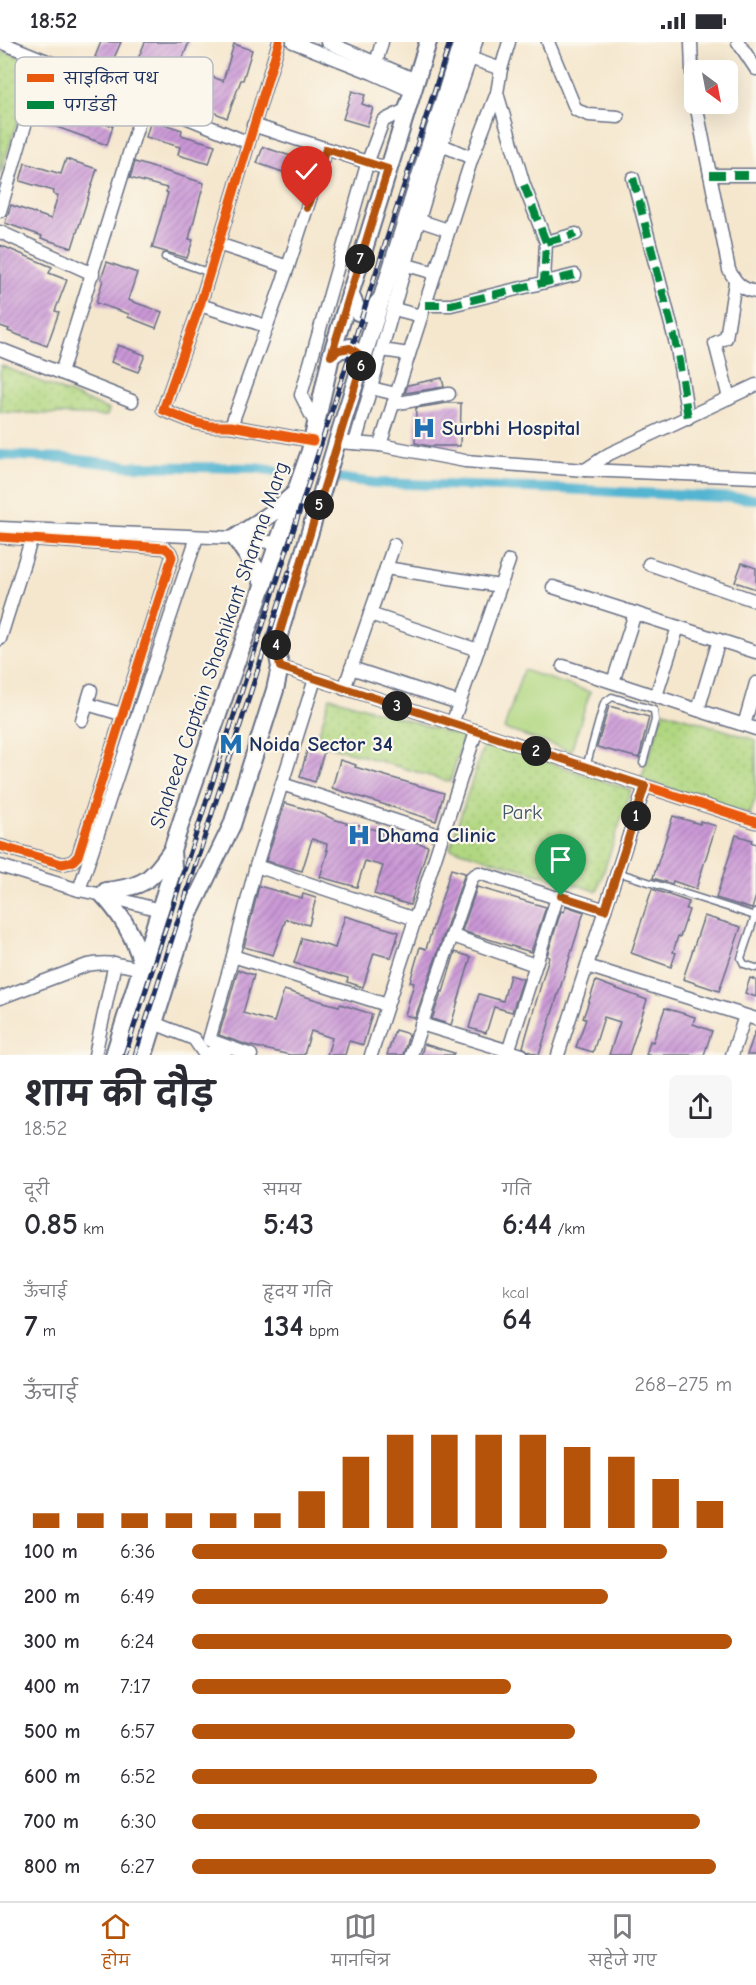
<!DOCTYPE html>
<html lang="hi">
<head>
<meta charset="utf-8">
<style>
	:root { --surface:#fff; --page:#f7f7f7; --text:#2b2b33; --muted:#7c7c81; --line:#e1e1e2; --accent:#b45309 }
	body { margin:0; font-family:"Comic Neue","Playpen Sans Deva",sans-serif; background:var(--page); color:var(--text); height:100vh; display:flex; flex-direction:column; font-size:22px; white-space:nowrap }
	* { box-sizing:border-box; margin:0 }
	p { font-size:20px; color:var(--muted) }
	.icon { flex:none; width:33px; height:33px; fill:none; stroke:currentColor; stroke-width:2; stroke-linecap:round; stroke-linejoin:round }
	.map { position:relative; height:1013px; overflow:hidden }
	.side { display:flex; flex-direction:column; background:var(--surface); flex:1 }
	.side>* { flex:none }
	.needle { width:39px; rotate:148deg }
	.tools { position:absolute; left:684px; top:18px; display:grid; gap:12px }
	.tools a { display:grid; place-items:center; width:54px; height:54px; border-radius:9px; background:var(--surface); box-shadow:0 6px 24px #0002; font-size:30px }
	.pin { position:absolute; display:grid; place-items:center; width:51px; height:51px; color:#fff; margin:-62px -26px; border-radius:50% 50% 50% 0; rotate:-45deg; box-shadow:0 0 6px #0007 }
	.pin .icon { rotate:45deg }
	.km { position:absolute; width:30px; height:30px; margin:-15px; border-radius:50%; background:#222; color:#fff; font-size:16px; line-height:30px; text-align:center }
	.round { display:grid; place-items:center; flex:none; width:63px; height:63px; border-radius:9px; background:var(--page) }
	.overview { display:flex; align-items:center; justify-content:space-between; height:102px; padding:0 24px }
	h1 { font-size:33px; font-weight:700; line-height:45px }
	.figures { display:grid; grid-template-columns:repeat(3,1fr); gap:9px; height:102px; padding:6px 24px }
	.figures div { display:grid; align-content:center }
	.figures b { font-size:30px; font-weight:700 }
	.figures small { font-size:16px; font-weight:400 }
	.figures p { font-size:16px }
	.chart { height:168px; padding:12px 24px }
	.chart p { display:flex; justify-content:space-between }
	.chart svg { width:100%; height:108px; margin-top:6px; stroke:var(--accent); stroke-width:6 }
	ul { padding:0 24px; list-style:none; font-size:20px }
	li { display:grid; grid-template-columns:96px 72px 1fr; align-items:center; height:45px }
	li i { height:15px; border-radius:8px; background:var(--accent) }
	.status { display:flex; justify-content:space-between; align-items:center; height:42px; padding:0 30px; background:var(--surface); direction:ltr }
	.status svg { height:16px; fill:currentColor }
	.menu { display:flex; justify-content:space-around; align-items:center; height:84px; border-top:2px solid var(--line); background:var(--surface); font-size:16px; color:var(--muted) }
	.menu a { display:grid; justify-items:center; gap:3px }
	.menu .on { color:var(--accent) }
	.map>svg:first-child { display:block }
	.green { fill:#b1d781; stroke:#668370; stroke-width:1.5 }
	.park { fill:url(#park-dots); stroke:#668370; stroke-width:1.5 }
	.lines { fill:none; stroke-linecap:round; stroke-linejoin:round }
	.canal { stroke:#53b5d1; stroke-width:10 }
	.building { fill:url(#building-hatch) }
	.lane-casing { stroke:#676f85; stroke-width:9 }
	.street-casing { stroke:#676f85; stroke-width:15 }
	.secondary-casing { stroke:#676f85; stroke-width:20 }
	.lane { stroke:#fff; stroke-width:6 }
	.street { stroke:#fff; stroke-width:12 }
	.secondary { stroke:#fff; stroke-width:16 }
	.rail-casing { stroke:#1b2f5e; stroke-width:5 }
	.rail { stroke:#fbf7ec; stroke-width:3; stroke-dasharray:9; stroke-linecap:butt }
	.quiet { stroke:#00873e; stroke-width:8; stroke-dasharray:15 8; stroke-linecap:butt }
	.cycleway-casing { stroke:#fbf7ec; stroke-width:13 }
	.cycleway { stroke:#e8590c; stroke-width:9 }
	.route-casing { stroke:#fff; stroke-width:12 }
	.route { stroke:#b45309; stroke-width:8 }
	.labels { text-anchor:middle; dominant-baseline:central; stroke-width:4.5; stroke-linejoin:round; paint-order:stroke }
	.poi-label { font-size:21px; font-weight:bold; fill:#1b2f5e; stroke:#fbf7ec; text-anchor:start }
	.street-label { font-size:21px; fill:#1b2f5e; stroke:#fbf7ec }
	.park-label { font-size:21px; fill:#405967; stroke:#fbf7ec }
	.key { fill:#fbf7ec; stroke:#b8bbc1; stroke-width:1.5 }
	.key-label { font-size:16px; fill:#1b2f5e }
</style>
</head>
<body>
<div class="status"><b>18:52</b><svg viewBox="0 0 49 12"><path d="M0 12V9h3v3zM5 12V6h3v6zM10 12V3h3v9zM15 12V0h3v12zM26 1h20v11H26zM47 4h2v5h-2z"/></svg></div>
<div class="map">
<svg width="756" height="1013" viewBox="0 0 756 1013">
	<defs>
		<pattern id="park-dots" width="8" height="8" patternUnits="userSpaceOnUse" patternTransform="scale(1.5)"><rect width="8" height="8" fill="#b1d781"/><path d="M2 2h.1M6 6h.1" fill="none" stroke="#98b972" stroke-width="1.8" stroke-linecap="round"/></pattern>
		<pattern id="building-hatch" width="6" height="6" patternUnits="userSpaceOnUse" patternTransform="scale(1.5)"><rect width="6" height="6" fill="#ca97d6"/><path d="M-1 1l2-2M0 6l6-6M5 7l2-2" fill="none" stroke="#a37cb1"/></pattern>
	</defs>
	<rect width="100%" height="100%" fill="#fbf7ec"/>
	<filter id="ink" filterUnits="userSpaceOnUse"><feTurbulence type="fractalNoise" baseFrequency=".0167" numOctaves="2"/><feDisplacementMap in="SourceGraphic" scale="12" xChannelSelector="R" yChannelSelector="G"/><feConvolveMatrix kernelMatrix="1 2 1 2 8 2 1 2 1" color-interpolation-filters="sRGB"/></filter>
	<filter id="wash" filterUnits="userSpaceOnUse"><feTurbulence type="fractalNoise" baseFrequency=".008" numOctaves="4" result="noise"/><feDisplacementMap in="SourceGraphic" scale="24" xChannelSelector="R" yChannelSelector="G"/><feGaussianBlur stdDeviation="1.35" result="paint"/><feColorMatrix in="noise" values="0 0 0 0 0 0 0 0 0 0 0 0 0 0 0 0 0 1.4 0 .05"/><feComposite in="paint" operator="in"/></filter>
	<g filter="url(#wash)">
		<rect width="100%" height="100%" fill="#f5e7ce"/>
		<polygon class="green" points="523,628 590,650 571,709 504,687"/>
		<g class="park">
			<polygon points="0,9 37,20 0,133"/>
			<polygon points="0,323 109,368 107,374 0,370"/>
			<polygon points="330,655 463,695 450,740 316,700"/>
			<polygon points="664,669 756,698 756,755 750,772 641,737"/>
			<polygon points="485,699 631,748 597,849 450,806"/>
		</g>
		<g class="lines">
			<g class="canal">
				<polyline points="0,413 64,416 128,424 255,426 277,429"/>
				<polyline points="328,435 376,441 562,447 756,457"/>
			</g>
		</g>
		<g id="blocks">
			<g class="building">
				<polygon points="101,0 121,0 111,23 95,15"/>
				<polygon points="145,0 189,0 182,18 202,27 200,30 223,39 234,2 252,8 243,38 241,38 227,76 131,34"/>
				<polygon points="56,37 83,46 75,69 77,71 113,84 107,103 40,79"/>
				<polygon points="352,49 365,53 362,62 373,66 367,84 343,77"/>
				<polygon points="151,78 182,88 181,93 215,103 209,122 178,113 180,105 146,95"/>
				<polygon points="263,105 297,116 291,133 257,121"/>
				<polygon points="66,117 97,127 72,206 41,196 42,194 5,181 11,163 51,177 58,153 53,152 54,149 20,139 25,121 61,132"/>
				<polygon points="135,120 204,141 189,197 193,198 187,216 152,206 168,151 166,150 167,146 130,136"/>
				<polygon points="0,203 52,225 49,231 67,238 55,269 59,270 47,304 8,289 9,287 0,284"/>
				<polygon points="107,220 137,231 128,258 162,270 156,286 128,275 129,272 96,261 103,238 101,237"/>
				<polygon points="118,303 145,313 138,330 111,320"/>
				<polygon points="442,336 444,345 405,351 408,343"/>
				<polygon points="447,361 461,361 460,404 429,404 415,401 416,366"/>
				<polygon points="742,521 756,526 756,547 735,540"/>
				<polygon points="609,664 649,675 639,716 597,705"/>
				<polygon points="308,705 324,710 315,740 300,735"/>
				<polygon points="340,718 356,723 355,725 444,751 436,779 332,746"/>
				<polygon points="285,761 320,771 333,777 356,784 356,782 428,804 410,863 374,852 383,824 365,819 357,845 320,835 328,808 326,808 327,802 312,797 302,829 266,819"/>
				<polygon points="673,774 700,782 700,779 716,784 696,847 673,839 672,842 653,836"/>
				<polygon points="736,793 752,798 751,800 756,802 756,854 752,867 716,856"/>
				<polygon points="451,827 465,831 415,976 405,973 414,941 410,940 420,905 426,907"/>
				<polygon points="259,844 302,856 303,852 316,856 309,883 286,877 273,913 244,905"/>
				<polygon points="477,845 546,865 531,910 462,889"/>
				<polygon points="652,847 689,860 686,867 689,868 680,895 678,894 673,910 676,911 671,925 631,911"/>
				<polygon points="566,864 584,870 539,1013 530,1010 523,1005 549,915 547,914 561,869 564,870"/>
				<polygon points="345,874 399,890 391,916 374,911 363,945 347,940 348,936 294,921 302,896 335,906"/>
				<polygon points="704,874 741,885 719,949 683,937"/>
				<polygon points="455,910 471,915 451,983 432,977 442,949 443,950 444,947"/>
				<polygon points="238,928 254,933 243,971 274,980 284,948 320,959 339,964 340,962 372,972 363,1003 349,999 345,1013 327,1013 332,996 311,989 304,1013 290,1013 247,1003 219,993"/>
				<polygon points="510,933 523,937 512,970 494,965 486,991 469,986 479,952 503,959"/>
				<polygon points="750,936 756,938 756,955 745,951"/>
				<polygon points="596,939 647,958 629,1013 609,1013 620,980 604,975 593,1010 576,1005 586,977 583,976"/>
				<polygon points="665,966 695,975 693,982 712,989 704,1013 646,1013 650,999 653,1000"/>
				<polygon points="395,988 409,992 403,1013 387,1013"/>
				<polygon points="755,990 756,991 756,1013 747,1013"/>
				<polygon points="424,1002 454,1011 453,1013 421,1013"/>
			</g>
		</g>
	</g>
	<g filter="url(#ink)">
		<use href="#blocks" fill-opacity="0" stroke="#676f85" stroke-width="1.5"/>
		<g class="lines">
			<g class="lane-casing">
				<g id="lane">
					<polyline points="165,215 210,231"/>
					<polyline points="586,725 604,661 612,655 654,668 655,678 643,721"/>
					<polyline points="617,830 755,874 756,870"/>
					<polyline points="755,874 741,916 744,922 756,926"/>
				</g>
			</g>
			<g class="street-casing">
				<g id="street">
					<polyline points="0,0 247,100"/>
					<polyline points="279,0 200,263 163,368 196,381 210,384 231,384 313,399"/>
					<polyline points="293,0 372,31 412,49"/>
					<polyline points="327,0 416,38"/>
					<polyline points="548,0 576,68 589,73 618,75"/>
					<polyline points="691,0 692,30 694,49"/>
					<polyline points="738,0 756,27"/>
					<polyline points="470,16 501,27"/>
					<polyline points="374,28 382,0"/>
					<polyline points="497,51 524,143 546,200 544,240"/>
					<path d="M 696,62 L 729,228 C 736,241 741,247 756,250"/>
					<polyline points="253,83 388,127"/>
					<polyline points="442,103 472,116"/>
					<polyline points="710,133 756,133"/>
					<polyline points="633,136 677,306 688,376"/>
					<polyline points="0,169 44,18"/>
					<polyline points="418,178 448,188"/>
					<polyline points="0,190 93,232"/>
					<polyline points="546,200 576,192"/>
					<polyline points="218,202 288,225"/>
					<polyline points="407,223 435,231"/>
					<polyline points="200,263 266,284"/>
					<polyline points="425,263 451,263 575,233"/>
					<polyline points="394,267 421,274"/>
					<polyline points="0,307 132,359"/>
					<polyline points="382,308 409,312"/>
					<polyline points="61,331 145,60"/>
					<polyline points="371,346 396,352"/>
					<polyline points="729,356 715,301 726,296 735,240"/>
					<polyline points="393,362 449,352"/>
					<polyline points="316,383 301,353 368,119 383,79 407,67"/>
					<polyline points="231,384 288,225 326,107"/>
					<polyline points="338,400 380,403 465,419 585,428 609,412 756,343"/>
					<path d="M 355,401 C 394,267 429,132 476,0"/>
					<polyline points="380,403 472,116 497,51 501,27 509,0"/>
					<polyline points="585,428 756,435"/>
					<polyline points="0,486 235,496 277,501"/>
					<polyline points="0,495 165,506 170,510 172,515 78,814 72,820 62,822 0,804"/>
					<polyline points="649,522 756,559"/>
					<polyline points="386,526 500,544"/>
					<polyline points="553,545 756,610"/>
					<polyline points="370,572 478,608"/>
					<polyline points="0,597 33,492"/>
					<polyline points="563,624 756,687"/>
					<polyline points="280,625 756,780"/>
					<polyline points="351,626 459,661"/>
					<polyline points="613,640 635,571"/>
					<polyline points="344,647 394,503"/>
					<polyline points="656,654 678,585"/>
					<polyline points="87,662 121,672"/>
					<polyline points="698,668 719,598"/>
					<polyline points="82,678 91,648"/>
					<polyline points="452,682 509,519"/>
					<polyline points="744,683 756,641"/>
					<polyline points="282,742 442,794"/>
					<polyline points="0,824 79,848 103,853 160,868"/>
					<polyline points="256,824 415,877"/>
					<polyline points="79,848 197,495"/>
					<polyline points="453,894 535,923"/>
					<polyline points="233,914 387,963"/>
					<polyline points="587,924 756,977"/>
					<path d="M 0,956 L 87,923 C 106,919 121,922 140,927"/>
					<polyline points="154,981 194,997 205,1013"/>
					<polyline points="421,982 522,1013"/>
					<polyline points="95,1013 115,921"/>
					<polyline points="205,1013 213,1009 224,1013"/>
					<polyline points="251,1013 209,998 233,914 256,824 315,637"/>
					<polyline points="371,1013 476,690"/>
					<polyline points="411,1013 472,835 479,831 557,856"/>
					<polyline points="507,1013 557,856 561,854 605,868"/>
					<polyline points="558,1013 645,744"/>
					<polyline points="732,1013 745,974"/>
				</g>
			</g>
			<g class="secondary-casing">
				<g id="secondary">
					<polyline points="350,251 358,270 365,271 374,265 382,256"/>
					<polyline points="331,314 339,308 350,305 359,312 362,321"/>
					<polyline points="264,543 255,525 235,496 275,469 293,453"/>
					<path d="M 142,921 C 134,894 122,873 103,853 L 106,849 C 143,845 151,839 172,808"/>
					<polyline points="114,1013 173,826 172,808 190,753 310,409 331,314 428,0"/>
					<polyline points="144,1013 187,876 232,783 275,648 280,625 276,603 342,383 462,0"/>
				</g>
			</g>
			<use href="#lane" class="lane"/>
			<use href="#street" class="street"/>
			<use href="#secondary" class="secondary"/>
			<g class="rail-casing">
				<g id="rail">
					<polyline points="125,1013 450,0"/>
					<polyline points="135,1013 289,530"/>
				</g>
			</g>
			<use href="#rail" class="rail"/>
			<g class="quiet">
				<polyline points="710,133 756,133"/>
				<polyline points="633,136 677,306 688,376"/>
				<polyline points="524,143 546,200 544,240"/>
				<polyline points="546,200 576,192"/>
				<polyline points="425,263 451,263 575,233"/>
			</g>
			<g class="cycleway-casing">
				<g id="cycleway">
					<polyline points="279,0 200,263 163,368 196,381 210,384 231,384 313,399"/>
					<polyline points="0,495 165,506 170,510 172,515 78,814 72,820 62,822 0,804"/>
					<polyline points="280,625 756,780"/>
				</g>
			</g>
			<use href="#cycleway" class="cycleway"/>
		</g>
	</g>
	<g class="lines" filter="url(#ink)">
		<g class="route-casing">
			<polyline id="route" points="307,166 326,107 388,127 331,314 339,308 350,306 359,312 362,321 276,603 280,625 645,744 605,868 561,854"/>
		</g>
		<use href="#route" class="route"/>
	</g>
	<defs>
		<g id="hospital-bare" transform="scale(1.8)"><path d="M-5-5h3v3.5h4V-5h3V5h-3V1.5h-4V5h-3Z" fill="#1f6fb2" stroke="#fbf7ec" stroke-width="2.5" paint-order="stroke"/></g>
		<g id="metro-bare" transform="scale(1.8)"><path d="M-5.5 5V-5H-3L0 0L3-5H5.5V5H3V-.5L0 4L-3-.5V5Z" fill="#1f6fb2" stroke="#fbf7ec" stroke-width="2.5" paint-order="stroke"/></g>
	</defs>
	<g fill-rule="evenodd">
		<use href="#hospital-bare" x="424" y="386"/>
		<use href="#metro-bare" x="231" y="702"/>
		<use href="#hospital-bare" x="359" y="793"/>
	</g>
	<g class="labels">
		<g class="poi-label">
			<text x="442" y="386">Surbhi Hospital</text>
			<text x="249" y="702">Noida Sector 34</text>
			<text x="377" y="793">Dhama Clinic</text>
		</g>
		<g class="street-label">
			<text transform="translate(219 603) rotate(-71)">Shaheed Captain Shashikant Sharma Marg</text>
		</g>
		<g class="park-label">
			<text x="522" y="770">Park</text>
		</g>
	</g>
	<rect x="15" y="15" width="198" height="69" rx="9" class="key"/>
	<rect x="27" y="32" width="27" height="8" fill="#e8590c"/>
	<rect x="27" y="59" width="27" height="8" fill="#00873e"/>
	<g class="key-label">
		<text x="64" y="42">साइकिल पथ</text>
		<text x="64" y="69">पगडंडी</text>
	</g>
</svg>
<div class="tools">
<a><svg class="needle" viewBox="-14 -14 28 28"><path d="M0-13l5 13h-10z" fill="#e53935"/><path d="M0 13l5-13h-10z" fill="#7c7c81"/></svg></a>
</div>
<div class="pin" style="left:561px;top:854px;background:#1e9e55"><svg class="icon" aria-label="arrive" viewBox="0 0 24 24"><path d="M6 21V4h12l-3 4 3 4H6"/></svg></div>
<div class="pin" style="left:307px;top:166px;background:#d93025"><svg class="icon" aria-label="check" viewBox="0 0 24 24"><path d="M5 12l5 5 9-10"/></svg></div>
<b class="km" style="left:636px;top:774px">1</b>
<b class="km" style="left:536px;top:709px">2</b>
<b class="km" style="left:397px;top:664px">3</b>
<b class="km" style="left:276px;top:603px">4</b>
<b class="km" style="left:319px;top:463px">5</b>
<b class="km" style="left:361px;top:324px">6</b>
<b class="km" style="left:360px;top:217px">7</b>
</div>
<section class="side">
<div class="overview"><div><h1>शाम की दौड़</h1><p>18:52</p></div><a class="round"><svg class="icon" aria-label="share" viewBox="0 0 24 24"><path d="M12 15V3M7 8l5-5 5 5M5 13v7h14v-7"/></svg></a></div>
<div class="figures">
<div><p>दूरी</p><b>0.85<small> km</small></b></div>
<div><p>समय</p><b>5:43</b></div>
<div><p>गति</p><b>6:44<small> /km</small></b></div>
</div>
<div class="figures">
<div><p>ऊँचाई</p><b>7<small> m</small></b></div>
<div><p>हृदय गति</p><b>134<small> bpm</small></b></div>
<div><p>kcal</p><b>64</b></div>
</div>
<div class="chart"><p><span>ऊँचाई</span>268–275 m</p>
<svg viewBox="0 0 160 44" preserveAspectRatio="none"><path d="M5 44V38M15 44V38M25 44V38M35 44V38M45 44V38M55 44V38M65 44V29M75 44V15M85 44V6M95 44V6M105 44V6M115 44V6M125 44V11M135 44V15M145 44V24M155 44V33"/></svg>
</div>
<ul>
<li><b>100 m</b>6:36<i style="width:88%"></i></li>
<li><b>200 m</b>6:49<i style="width:77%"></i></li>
<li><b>300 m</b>6:24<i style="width:100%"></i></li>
<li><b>400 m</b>7:17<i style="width:59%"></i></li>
<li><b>500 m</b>6:57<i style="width:71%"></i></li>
<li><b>600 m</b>6:52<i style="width:75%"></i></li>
<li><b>700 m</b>6:30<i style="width:94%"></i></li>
<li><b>800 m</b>6:27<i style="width:97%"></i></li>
</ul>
</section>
<nav class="menu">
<a class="on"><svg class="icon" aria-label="home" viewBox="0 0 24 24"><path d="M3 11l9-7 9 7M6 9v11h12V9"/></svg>होम</a>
<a><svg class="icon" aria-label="map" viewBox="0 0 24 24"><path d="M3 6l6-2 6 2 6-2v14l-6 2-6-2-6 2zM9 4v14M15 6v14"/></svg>मानचित्र</a>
<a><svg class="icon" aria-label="saved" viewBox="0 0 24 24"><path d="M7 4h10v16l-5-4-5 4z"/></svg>सहेजे गए</a>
</nav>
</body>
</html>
